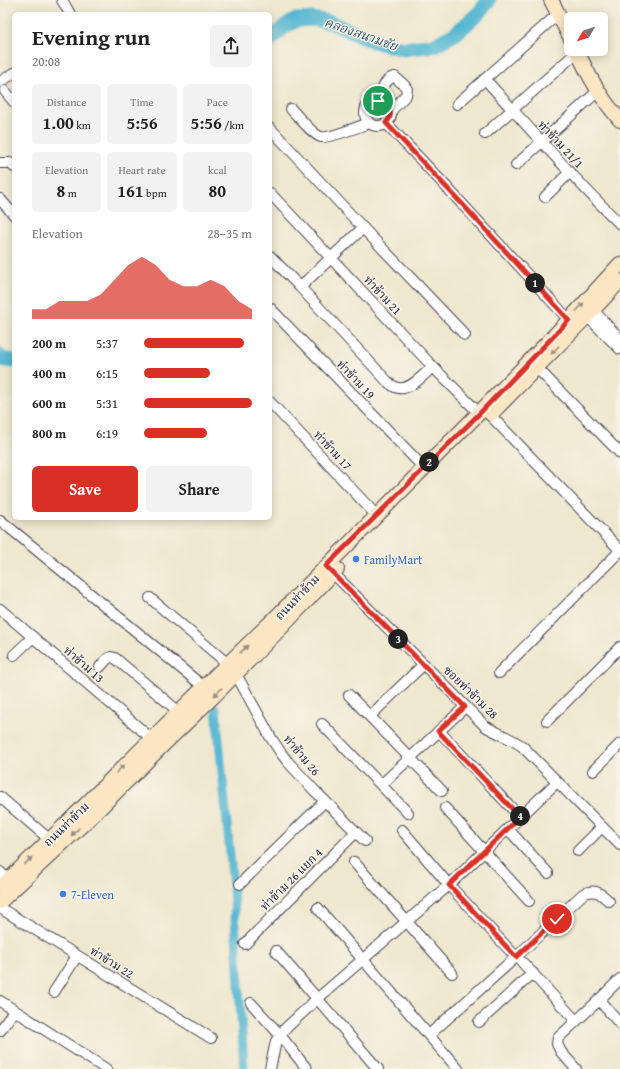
<!DOCTYPE html>
<html lang="en">
<head>
<meta charset="utf-8">
<style>
	:root { --surface:#fff; --page:#f2f2f2; --text:#222; --muted:#767676; --accent:#d93025 }
	body { margin:0; font-family:"Gentium Book Plus","Noto Serif Thai",serif; background:var(--page); color:var(--text); height:100vh; display:flex; flex-direction:column; font-size:15px; white-space:nowrap }
	* { box-sizing:border-box; margin:0 }
	p { font-size:13px; color:var(--muted) }
	.icon { flex:none; width:22px; height:22px; fill:none; stroke:currentColor; stroke-width:2; stroke-linecap:round; stroke-linejoin:round }
	.map { position:relative; flex:1; overflow:hidden }
	.drawer { position:absolute; left:12px; top:12px; width:260px; height:508px; display:flex; flex-direction:column; background:var(--surface); border-radius:6px; box-shadow:0 2px 10px #0003 }
	.drawer>* { flex:none }
	.needle { width:26px; rotate:231deg }
	.buttons { position:absolute; left:564px; top:12px; display:grid; gap:8px }
	.buttons a { display:grid; place-items:center; width:44px; height:44px; border-radius:6px; background:var(--surface); box-shadow:0 2px 10px #0003; font-size:20px }
	.pin { position:absolute; display:grid; place-items:center; width:34px; height:34px; color:#fff; margin:-17px; border:2px solid #fff; border-radius:50%; box-shadow:0 1px 4px #0007 }
	.km { position:absolute; width:20px; height:20px; margin:-10px; border-radius:50%; background:#222; color:#fff; font-size:11px; line-height:20px; text-align:center }
	.round { display:grid; place-items:center; flex:none; width:42px; height:42px; border-radius:6px; background:var(--page) }
	.overview { display:flex; align-items:center; justify-content:space-between; height:68px; padding:0 20px }
	h1 { font-size:22px; font-weight:600; line-height:30px }
	.figures { display:grid; grid-template-columns:repeat(3,1fr); gap:6px; height:68px; padding:4px 20px }
	.figures div { display:grid; align-content:center; border-radius:6px; background:var(--page); text-align:center }
	.figures b { font-size:17px; font-weight:600 }
	.figures small { font-size:11px; font-weight:400 }
	.figures p { font-size:11px }
	.chart { height:112px; padding:8px 20px }
	.chart p { display:flex; justify-content:space-between }
	.chart svg { width:100%; height:72px; margin-top:4px; fill:var(--accent); opacity:.7 }
	.action { display:flex; gap:8px; margin-top:auto; padding:8px 20px }
	.action a { flex:1; height:46px; border-radius:6px; background:var(--accent); color:#fff; font-size:16px; font-weight:600; line-height:46px; text-align:center }
	.action a+a { background:var(--page); color:var(--text) }
	ul { padding:0 20px; list-style:none; font-size:13px }
	li { display:grid; grid-template-columns:64px 48px 1fr; align-items:center; height:30px }
	li i { height:10px; border-radius:5px; background:var(--accent) }
	.map>svg:first-child { display:block }
	.lines { fill:none; stroke-linecap:round; stroke-linejoin:round }
	.stream { stroke:#52b6d1; stroke-width:2.5 }
	.canal { stroke:#52b6d1; stroke-width:9 }
	.river { stroke:#52b6d1; stroke-width:15 }
	.street-casing { stroke:#414051; stroke-width:12 }
	.secondary-casing { stroke:#414051; stroke-width:16 }
	.street { stroke:#fff; stroke-width:10 }
	.secondary { stroke:#fbe6c4; stroke-width:14 }
	.oneway { fill:#998e86 }
	.route-casing { stroke:#fff; stroke-width:8 }
	.route { stroke:#d93025; stroke-width:5 }
	.shop-dot { fill:#3f7fe0; stroke:#f7f3e8; stroke-width:1.5 }
	.labels { text-anchor:middle; dominant-baseline:central; stroke-width:3; stroke-linejoin:round; paint-order:stroke }
	.street-label { font-size:12px; fill:#22223b; stroke:#f7f3e8 }
	.shop-label { font-size:12px; fill:#366cbe; stroke:#f7f3e8; text-anchor:start }
	.water-label { font-size:13px; font-style:italic; fill:#335670; stroke:#f7f3e8 }
</style>
</head>
<body>
<div class="map">
<svg width="620" height="1069" viewBox="0 0 620 1069">
	<rect width="100%" height="100%" fill="#f7f3e8"/>
	<filter id="ink" filterUnits="userSpaceOnUse"><feTurbulence type="fractalNoise" baseFrequency=".025" numOctaves="2"/><feDisplacementMap in="SourceGraphic" scale="8" xChannelSelector="R" yChannelSelector="G"/><feConvolveMatrix kernelMatrix="1 2 1 2 8 2 1 2 1" color-interpolation-filters="sRGB"/></filter>
	<filter id="wash" filterUnits="userSpaceOnUse"><feTurbulence type="fractalNoise" baseFrequency=".012" numOctaves="4" result="noise"/><feDisplacementMap in="SourceGraphic" scale="16" xChannelSelector="R" yChannelSelector="G"/><feGaussianBlur stdDeviation="0.9" result="paint"/><feColorMatrix in="noise" values="0 0 0 0 0 0 0 0 0 0 0 0 0 0 0 0 0 1.4 0 .05"/><feComposite in="paint" operator="in"/></filter>
	<g filter="url(#wash)">
		<rect width="100%" height="100%" fill="#efe7ce"/>
		<g class="lines">
			<polyline class="stream" points="0,348 10,360"/>
			<polyline class="canal" points="216,709 233,886 244,1069"/>
			<g class="river">
				<polyline points="270,40 283,28 296,20 314,19 329,22 373,41 404,49 434,45 455,34 479,13 489,0"/>
				<polyline points="0,359 14,361"/>
			</g>
		</g>
	</g>
	<g filter="url(#ink)">
		<g class="lines">
			<g class="street-casing">
				<g id="street">
					<polyline points="62,0 70,14"/>
					<path d="M 485,79 C 529,128 573,178 620,224"/>
					<polyline points="0,82 14,73"/>
					<polyline points="5,91 14,102"/>
					<circle cx="378" cy="113" r="13"/>
					<path d="M 378,101 C 382,92 384,78 395,77 L 404,85 L 407,89 L 406,95 L 390,112"/>
					<polyline points="457,104 558,14"/>
					<path d="M 291,109 C 297,115 313,135 321,137 C 327,139 361,126 369,123"/>
					<polyline points="386,123 440,180 569,320"/>
					<polyline points="270,128 363,228 465,335"/>
					<polyline points="485,134 577,52"/>
					<polyline points="0,163 10,163 14,167"/>
					<polyline points="516,165 598,91"/>
					<polyline points="270,193 433,367 479,413"/>
					<polyline points="545,197 570,172"/>
					<polyline points="0,199 14,215"/>
					<path d="M 270,256 L 300,287 L 387,381 C 390,384 394,387 398,388 C 410,391 424,374 433,367"/>
					<polyline points="300,287 363,228"/>
					<polyline points="270,308 424,468"/>
					<polyline points="593,310 620,339"/>
					<polyline points="587,316 620,349"/>
					<polyline points="537,368 620,453"/>
					<polyline points="270,402 377,516"/>
					<polyline points="490,415 620,550"/>
					<polyline points="0,520 204,687"/>
					<path d="M 329,569 L 485,726 C 497,733 510,738 522,746 L 620,845"/>
					<polyline points="150,598 228,664"/>
					<polyline points="0,609 152,739"/>
					<polyline points="14,655 33,637"/>
					<polyline points="100,667 107,659 111,657 115,658 179,712"/>
					<polyline points="499,673 620,551"/>
					<polyline points="236,674 271,738 281,753 288,762 314,790 365,841"/>
					<polyline points="349,695 442,791"/>
					<polyline points="370,716 424,664"/>
					<polyline points="547,721 620,647"/>
					<polyline points="322,724 408,813"/>
					<polyline points="439,731 520,817"/>
					<polyline points="593,771 620,744"/>
					<polyline points="381,785 465,707"/>
					<polyline points="0,797 49,839"/>
					<polyline points="445,808 529,901"/>
					<polyline points="508,829 548,873"/>
					<polyline points="402,830 449,885 516,957"/>
					<polyline points="578,851 602,827"/>
					<polyline points="354,862 452,973"/>
					<polyline points="0,872 8,880"/>
					<polyline points="240,884 325,801"/>
					<polyline points="0,908 211,1038"/>
					<polyline points="318,908 458,1069"/>
					<polyline points="245,944 356,832"/>
					<polyline points="276,951 378,1069"/>
					<polyline points="522,962 576,1021"/>
					<polyline points="54,992 77,956"/>
					<polyline points="599,1000 620,1024"/>
					<polyline points="0,1001 106,1069"/>
					<polyline points="251,1003 280,1035 307,1069"/>
					<polyline points="479,1022 533,973"/>
					<polyline points="0,1031 14,1011"/>
					<path d="M 429,1035 L 516,957 L 583,894 C 595,888 600,893 609,901"/>
					<polyline points="270,1069 276,1041 280,1035 286,1028 317,999 449,885 557,782"/>
					<polyline points="576,1069 561,1052 557,1044 558,1038 599,1000 620,979"/>
				</g>
			</g>
			<g class="secondary-casing">
				<g id="secondary">
					<polyline points="551,0 571,39"/>
					<path d="M 576,49 C 588,74 601,99 620,120"/>
					<polyline points="491,414 593,310 620,281"/>
					<polyline points="0,888 71,819 204,687 274,619 479,413 569,320 620,264"/>
					<polyline points="0,902 93,815 166,742 213,697 280,629 337,569"/>
				</g>
			</g>
			<use href="#street" class="street"/>
			<use href="#secondary" class="secondary"/>
		</g>
		<defs><path id="oneway-solid" d="M-6-.8H1V-3.2L6.5 0L1 3.2V.8H-6Z"/></defs>
		<g class="oneway">
			<use href="#oneway-solid" transform="translate(580 307) rotate(-48)"/>
			<use href="#oneway-solid" transform="translate(555 350) rotate(134)"/>
			<use href="#oneway-solid" transform="translate(244 649) rotate(-44)"/>
			<use href="#oneway-solid" transform="translate(218 692) rotate(135)"/>
			<use href="#oneway-solid" transform="translate(120 769) rotate(-45)"/>
			<use href="#oneway-solid" transform="translate(75 832) rotate(137)"/>
			<use href="#oneway-solid" transform="translate(28 861) rotate(-44)"/>
		</g>
	</g>
	<g class="lines" filter="url(#ink)">
		<g class="route-casing">
			<path id="route" d="M 378,101 C 390,103 394,115 386,123 L 464,206 L 569,320 L 479,414 L 326,566 L 465,707 L 438,731 L 520,817 L 449,885 L 516,957 L 557,919"/>
		</g>
		<use href="#route" class="route"/>
	</g>
	<g class="shop-dot">
		<circle cx="356" cy="559" r="4"/>
		<circle cx="63" cy="894" r="4"/>
	</g>
	<g class="labels">
		<g class="street-label">
			<text transform="translate(561 144) rotate(47)">ท่าข้าม 21/1</text>
			<text transform="translate(383 295) rotate(47)">ท่าข้าม 21</text>
			<text transform="translate(356 379) rotate(46)">ท่าข้าม 19</text>
			<text transform="translate(333 450) rotate(47)">ท่าข้าม 17</text>
			<text transform="translate(297 597) rotate(-46)">ถนนท่าข้าม</text>
			<text transform="translate(84 664) rotate(41)">ท่าข้าม 13</text>
			<text transform="translate(471 692) rotate(44)">ซอยท่าข้าม 28</text>
			<text transform="translate(302 755) rotate(50)">ท่าข้าม 26</text>
			<text transform="translate(66 824) rotate(-44)">ถนนท่าข้าม</text>
			<text transform="translate(291 879) rotate(-45)">ท่าข้าม 26 แยก 4</text>
			<text transform="translate(112 962) rotate(32)">ท่าข้าม 22</text>
		</g>
		<g class="shop-label">
			<text x="364" y="559">FamilyMart</text>
			<text x="71" y="894">7-Eleven</text>
		</g>
		<g class="water-label">
			<text transform="translate(361 34) rotate(19)">คลองสนามชัย</text>
		</g>
	</g>
</svg>
<div class="buttons">
<a><svg class="needle" viewBox="-14 -14 28 28"><path d="M0-13l5 13h-10z" fill="#e53935"/><path d="M0 13l5-13h-10z" fill="#767676"/></svg></a>
</div>
<div class="pin" style="left:378px;top:101px;background:#1e9e55"><svg class="icon" aria-label="arrive" viewBox="0 0 24 24"><path d="M6 21V4h12l-3 4 3 4H6"/></svg></div>
<div class="pin" style="left:557px;top:919px;background:#d93025"><svg class="icon" aria-label="check" viewBox="0 0 24 24"><path d="M5 12l5 5 9-10"/></svg></div>
<b class="km" style="left:535px;top:283px">1</b>
<b class="km" style="left:429px;top:462px">2</b>
<b class="km" style="left:398px;top:639px">3</b>
<b class="km" style="left:520px;top:816px">4</b>
<section class="drawer">
<div class="overview"><div><h1>Evening run</h1><p>20:08</p></div><a class="round"><svg class="icon" aria-label="share" viewBox="0 0 24 24"><path d="M12 15V3M7 8l5-5 5 5M5 13v7h14v-7"/></svg></a></div>
<div class="figures">
<div><p>Distance</p><b>1.00<small> km</small></b></div>
<div><p>Time</p><b>5:56</b></div>
<div><p>Pace</p><b>5:56<small> /km</small></b></div>
</div>
<div class="figures">
<div><p>Elevation</p><b>8<small> m</small></b></div>
<div><p>Heart rate</p><b>161<small> bpm</small></b></div>
<div><p>kcal</p><b>80</b></div>
</div>
<div class="chart"><p><span>Elevation</span>28–35 m</p>
<svg viewBox="0 0 160 44" preserveAspectRatio="none"><path d="M0 44V38L10 38L20 33L30 33L40 33L50 29L60 20L70 11L80 6L90 11L100 20L110 24L120 24L130 20L140 24L150 33L160 38V44z"/></svg>
</div>
<ul>
<li><b>200 m</b>5:37<i style="width:93%"></i></li>
<li><b>400 m</b>6:15<i style="width:61%"></i></li>
<li><b>600 m</b>5:31<i style="width:100%"></i></li>
<li><b>800 m</b>6:19<i style="width:58%"></i></li>
</ul>
<div class="action"><a>Save</a><a>Share</a></div>
</section>
</div>
</body>
</html>
